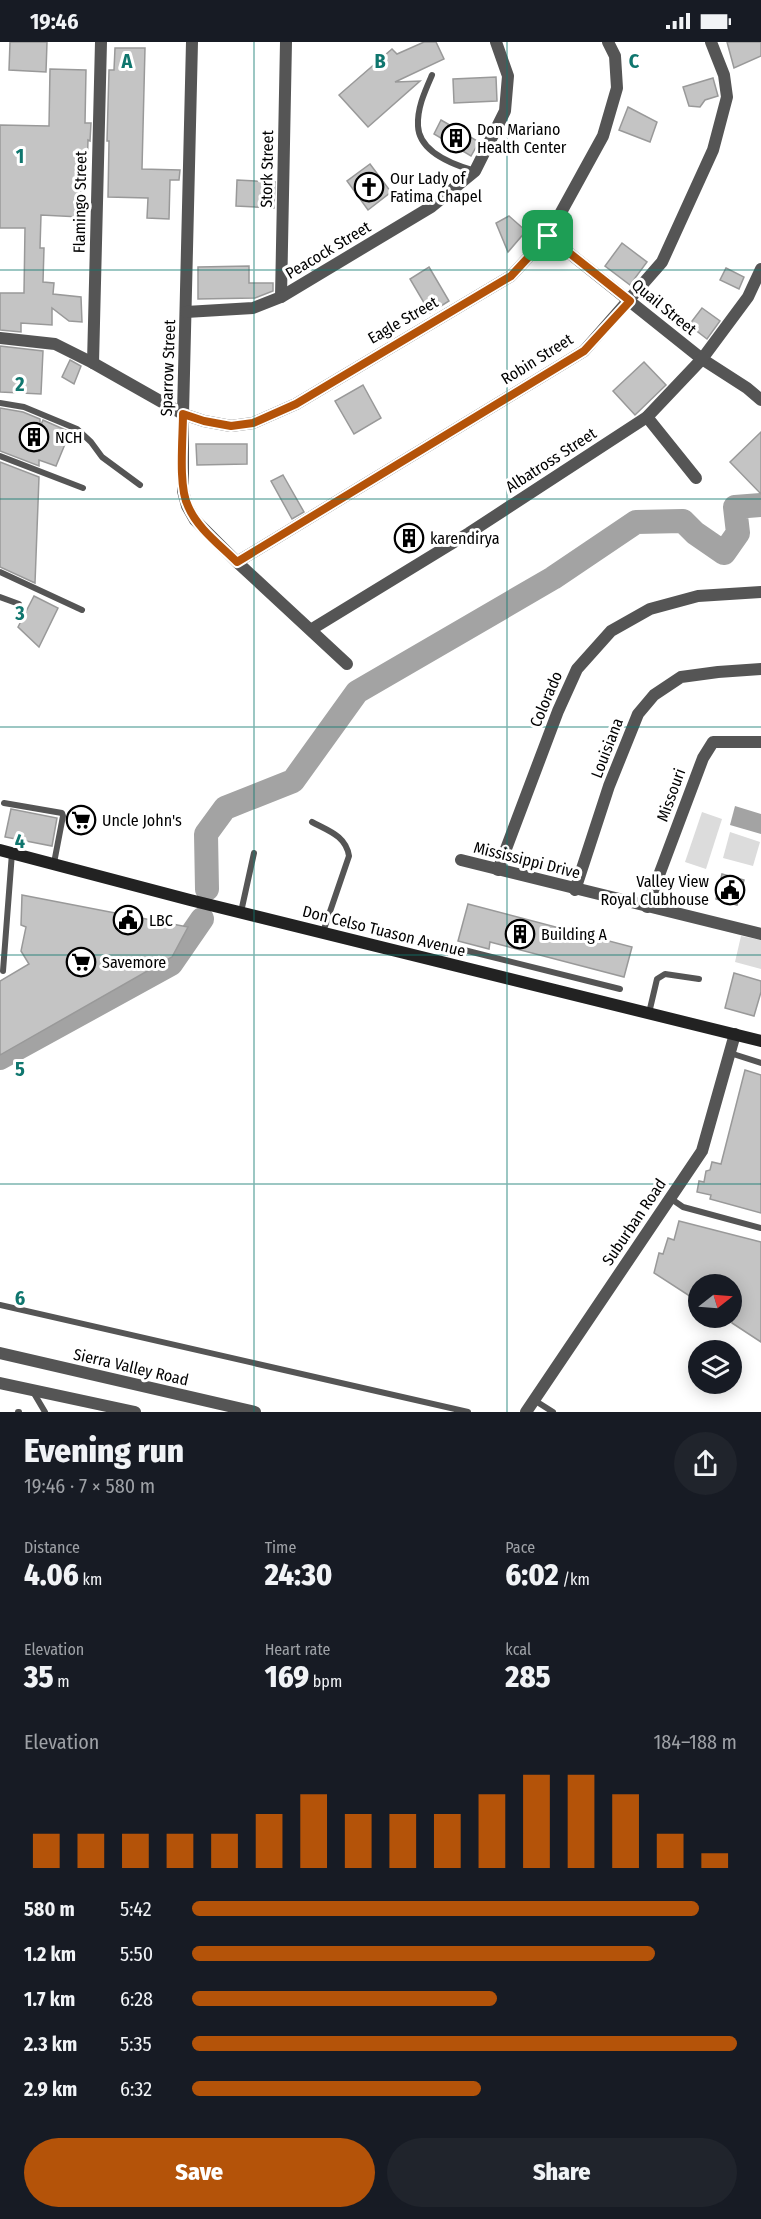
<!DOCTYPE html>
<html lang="en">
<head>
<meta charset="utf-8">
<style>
	:root { --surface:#171b24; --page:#20242c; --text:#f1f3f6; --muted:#9ea1a6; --accent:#b45309 }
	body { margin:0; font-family:"Fira Sans Condensed",sans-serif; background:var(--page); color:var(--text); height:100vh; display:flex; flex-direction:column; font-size:22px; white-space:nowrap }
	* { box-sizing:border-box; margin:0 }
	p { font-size:20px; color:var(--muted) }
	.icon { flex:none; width:33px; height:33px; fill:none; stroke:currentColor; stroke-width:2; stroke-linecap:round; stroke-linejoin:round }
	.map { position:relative; height:1370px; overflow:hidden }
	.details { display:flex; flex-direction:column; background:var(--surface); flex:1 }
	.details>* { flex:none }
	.needle { width:39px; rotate:73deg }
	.buttons { position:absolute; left:688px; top:1232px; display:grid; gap:12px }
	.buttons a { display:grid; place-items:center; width:54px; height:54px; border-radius:50%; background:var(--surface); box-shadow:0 3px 15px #0003; font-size:30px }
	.pin { position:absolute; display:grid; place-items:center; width:51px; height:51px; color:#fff; margin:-26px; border-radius:12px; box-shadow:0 3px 9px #0006 }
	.round { display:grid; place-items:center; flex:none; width:63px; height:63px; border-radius:32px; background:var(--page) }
	.headline { display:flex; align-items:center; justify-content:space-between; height:102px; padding:0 24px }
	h1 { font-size:33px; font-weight:800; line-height:45px }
	.figures { display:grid; grid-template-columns:repeat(3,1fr); gap:9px; height:102px; padding:6px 24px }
	.figures div { display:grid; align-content:center }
	.figures b { font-size:30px; font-weight:800 }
	.figures small { font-size:16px; font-weight:400 }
	.figures p { font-size:16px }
	.chart { height:168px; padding:12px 24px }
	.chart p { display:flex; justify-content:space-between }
	.chart svg { width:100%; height:108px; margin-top:6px; stroke:var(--accent); stroke-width:6 }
	.button { display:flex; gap:12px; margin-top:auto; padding:12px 24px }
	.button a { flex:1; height:69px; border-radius:36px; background:var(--accent); color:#fff; font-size:24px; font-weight:800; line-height:69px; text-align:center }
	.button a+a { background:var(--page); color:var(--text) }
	ul { padding:0 24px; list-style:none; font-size:20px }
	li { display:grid; grid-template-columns:96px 72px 1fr; align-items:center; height:45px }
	li i { height:15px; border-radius:8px; background:var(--accent) }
	.status { display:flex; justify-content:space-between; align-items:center; height:42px; padding:0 30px; background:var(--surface); direction:ltr }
	.status svg { height:16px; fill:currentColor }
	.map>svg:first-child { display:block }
	.green { fill:#dcdcdc }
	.water { fill:#a3a3a3 }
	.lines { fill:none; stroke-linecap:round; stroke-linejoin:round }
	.river { stroke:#a3a3a3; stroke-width:24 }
	.building { fill:#c4c4c4; stroke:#999; stroke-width:1.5 }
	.lane { stroke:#555; stroke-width:6 }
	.street { stroke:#555; stroke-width:12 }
	.secondary { stroke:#222; stroke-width:12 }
	.route-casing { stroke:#fff; stroke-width:12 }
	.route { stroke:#b45309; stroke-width:8 }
	.grid { fill:none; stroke:#0f766e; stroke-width:1.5; stroke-opacity:0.55 }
	.labels { text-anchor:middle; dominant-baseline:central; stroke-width:6; stroke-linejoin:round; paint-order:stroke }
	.poi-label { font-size:16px; fill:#000; stroke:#fff; text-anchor:start }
	.street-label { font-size:16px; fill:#000; stroke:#fff }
	.grid-label { font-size:20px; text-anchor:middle; font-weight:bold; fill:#0f766e; stroke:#fff; stroke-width:6; stroke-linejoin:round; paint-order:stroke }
</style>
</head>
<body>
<div class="status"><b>19:46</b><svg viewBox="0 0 49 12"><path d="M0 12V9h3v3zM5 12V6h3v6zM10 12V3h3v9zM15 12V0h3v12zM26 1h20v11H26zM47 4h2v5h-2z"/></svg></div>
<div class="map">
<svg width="761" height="1370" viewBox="0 0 761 1370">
	<rect width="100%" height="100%" fill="#fff"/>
	<g class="green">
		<polygon points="702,770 722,777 706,827 685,820"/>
		<polygon points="730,790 760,800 753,824 723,816"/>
		<polygon points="741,894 761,898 761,927 735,920"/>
	</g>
	<polygon class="water" points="735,764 761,772 761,792 730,783"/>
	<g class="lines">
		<g class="river">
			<polyline points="207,847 206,792 225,766 293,739 357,650 553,536 636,480 683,479 695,491 724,511 738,491 735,465 761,463"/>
			<polyline points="0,1016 171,922 202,877"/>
		</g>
	</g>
	<g class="building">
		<polygon points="10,0 47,0 46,30 9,28"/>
		<polygon points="424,0 436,0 444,17 395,40 420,39 368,85 339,53 392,7 397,12"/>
		<polygon points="727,0 761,0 761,14 734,26"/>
		<polygon points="115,6 145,6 142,127 180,128 179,138 170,138 169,177 147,176 148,156 108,155 109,99 107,99 109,28 114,28"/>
		<polygon points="50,27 86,28 85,81 91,81 90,99 88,98 87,129 81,128 80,175 41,173 40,206 44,206 43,240 54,241 53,252 81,255 82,280 69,279 52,266 52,283 21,281 21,290 0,288 0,251 24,251 25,186 0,186 0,83 49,84"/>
		<polygon points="496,35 497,59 454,61 453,37"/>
		<polygon points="713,36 718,54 705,58 700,65 689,64 683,45"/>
		<polygon points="628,65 657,80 650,100 619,88"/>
		<polygon points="441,78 479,100 471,114 434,92"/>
		<polygon points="370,122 391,150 368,168 347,139"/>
		<polygon points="237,138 275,140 274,166 236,164"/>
		<polygon points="509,174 526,189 508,210 496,181"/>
		<polygon points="622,201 647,220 630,243 605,224"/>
		<polygon points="249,224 249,241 273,241 273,249 255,256 198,257 198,225"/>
		<polygon points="429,225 449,259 430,271 410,237"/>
		<polygon points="726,226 744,235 739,247 720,238"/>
		<polygon points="702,266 720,279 707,297 689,283"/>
		<polygon points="0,304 43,309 41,352 0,350"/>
		<polygon points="70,318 81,324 74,342 62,335"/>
		<polygon points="644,320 666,343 635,373 613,349"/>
		<polygon points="363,343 381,376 354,392 335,359"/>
		<polygon points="0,366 23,370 40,377 40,385 43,378 70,390 56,424 39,418 39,424 0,409"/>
		<polygon points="761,390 761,452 730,420"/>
		<polygon points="196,402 247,402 247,422 197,423"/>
		<polygon points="0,420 39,435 35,541 0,525"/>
		<polygon points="283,433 304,470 292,477 271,439"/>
		<polygon points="34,554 58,566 39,605 18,585"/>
		<polygon points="11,767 57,776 52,804 5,795"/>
		<polygon points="722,832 744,838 737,863 716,857"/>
		<polygon points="22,853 188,885 172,915 0,1013 0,939 29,922 21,909 26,885 21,883"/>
		<polygon points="468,862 632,905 624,935 490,900 489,907 458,899"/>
		<polygon points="734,931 761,939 761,950 754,974 725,966"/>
		<polygon points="745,1028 761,1033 761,1171 710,1157 711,1153 697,1150 699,1139 704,1140 706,1129 710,1128 712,1120 721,1122"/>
		<polygon points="679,1179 761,1200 761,1300 732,1281 732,1242 699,1242 699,1260 654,1231 659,1211 663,1212 668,1196 674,1198"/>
	</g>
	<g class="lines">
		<g class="lane">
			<path d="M 432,33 C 425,49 417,66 418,84 C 419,110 454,123 475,129"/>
			<polyline points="0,361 24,365 77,387 91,400 102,415 140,443"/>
			<polyline points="0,414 83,446"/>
			<polyline points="0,530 82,568"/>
			<polyline points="0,555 19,562"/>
			<polyline points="4,761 62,771 63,774 54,821"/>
			<path d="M 312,780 C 329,789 346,794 349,814 L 323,890"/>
			<polyline points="241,870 254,811"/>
			<polyline points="460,907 620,947"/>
			<polyline points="3,929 12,811"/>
			<polyline points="649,971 657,937 665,932 699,937"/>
			<polyline points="730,1011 761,1021"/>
			<polyline points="670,1156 683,1165 761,1186"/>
			<polyline points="0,1263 468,1370"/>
			<polyline points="32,1348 45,1370"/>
			<polyline points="534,1358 553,1370"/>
			<polyline points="18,1370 19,1370"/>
		</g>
		<g class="street">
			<polyline points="192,0 183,372 183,449 187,464 195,478 237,520 347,622"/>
			<polyline points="548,194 702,317 747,346 761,358"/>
			<polyline points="281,255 286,0"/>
			<polyline points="186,270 253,266 281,255 431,165 475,129 505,69 508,34 496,0"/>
			<polyline points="0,296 55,302 93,321 183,372 204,379 231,384 253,381 296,362 511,234 548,194 603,94 617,46 615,14 608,0"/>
			<polyline points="93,321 101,0"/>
			<polyline points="647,375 696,436"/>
			<polyline points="237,520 584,309 662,220 713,108 727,55 724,33 711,0"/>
			<polyline points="312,587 469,491 647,375 702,317 748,255 761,227"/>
			<polyline points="461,818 761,892"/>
			<polyline points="498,828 558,669 577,627 611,589 650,567 698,554 761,550"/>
			<polyline points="575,848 609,744 638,672 654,653 681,635 718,630 761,627"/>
			<polyline points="647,865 703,716 713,700 761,700"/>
			<polyline points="0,1311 255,1370"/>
			<polyline points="0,1341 135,1370"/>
			<polyline points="526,1370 702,1109 735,992"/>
		</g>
		<polyline class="secondary" points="0,808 190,858 761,999"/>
	</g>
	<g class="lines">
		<g class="route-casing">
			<path id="route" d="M 548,194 L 630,259 L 584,309 L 237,520 C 220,503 197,486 188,464 C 178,444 183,396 183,372 L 204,379 L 231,384 L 253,381 L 296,362 L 511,234 Z"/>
		</g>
		<use href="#route" class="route"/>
	</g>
	<path class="grid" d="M 254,0 L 254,1370M 507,0 L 507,1370M 0,228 L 761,228M 0,457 L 761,457M 0,685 L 761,685M 0,913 L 761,913M 0,1142 L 761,1142"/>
	<defs>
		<g id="building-ring" transform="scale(1.5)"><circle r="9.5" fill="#fff" stroke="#000" stroke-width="1.5"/><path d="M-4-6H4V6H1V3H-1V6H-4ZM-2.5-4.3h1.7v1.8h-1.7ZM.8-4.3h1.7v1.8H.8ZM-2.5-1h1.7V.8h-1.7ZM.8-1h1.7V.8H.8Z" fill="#000"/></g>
		<g id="church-ring" transform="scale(1.5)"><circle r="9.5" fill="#fff" stroke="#000" stroke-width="1.5"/><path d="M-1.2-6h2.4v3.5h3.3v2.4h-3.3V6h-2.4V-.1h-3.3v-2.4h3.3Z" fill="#000"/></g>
		<g id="supermarket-ring" transform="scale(1.5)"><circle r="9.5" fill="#fff" stroke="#000" stroke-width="1.5"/><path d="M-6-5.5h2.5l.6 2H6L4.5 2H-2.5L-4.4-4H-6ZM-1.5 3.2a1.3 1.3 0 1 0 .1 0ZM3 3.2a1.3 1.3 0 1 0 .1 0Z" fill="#000"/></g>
		<g id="civic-ring" transform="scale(1.5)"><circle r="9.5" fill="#fff" stroke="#000" stroke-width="1.5"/><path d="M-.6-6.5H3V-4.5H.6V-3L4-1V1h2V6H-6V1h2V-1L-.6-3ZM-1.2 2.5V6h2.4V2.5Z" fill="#000"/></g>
	</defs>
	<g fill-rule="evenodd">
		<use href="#building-ring" x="456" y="96"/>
		<use href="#church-ring" x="369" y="145"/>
		<use href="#building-ring" x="34" y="395"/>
		<use href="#building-ring" x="409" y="496"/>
		<use href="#supermarket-ring" x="81" y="778"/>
		<use href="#civic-ring" x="730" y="848"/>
		<use href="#civic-ring" x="128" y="878"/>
		<use href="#building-ring" x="520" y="892"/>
		<use href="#supermarket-ring" x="81" y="920"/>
	</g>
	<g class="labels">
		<g class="poi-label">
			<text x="477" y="87">Don Mariano<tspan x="477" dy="18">Health Center</tspan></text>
			<text x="390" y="136">Our Lady of<tspan x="390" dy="18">Fatima Chapel</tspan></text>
			<text x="55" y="395">NCH</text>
			<text x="430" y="496">karendirya</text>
			<text x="102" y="778">Uncle John's</text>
			<text x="709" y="839" text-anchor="end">Valley View<tspan x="709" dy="18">Royal Clubhouse</tspan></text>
			<text x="149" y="878">LBC</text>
			<text x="541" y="892">Building A</text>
			<text x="102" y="920">Savemore</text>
		</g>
		<g class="street-label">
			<text transform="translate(267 127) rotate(-89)">Stork Street</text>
			<text transform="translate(80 160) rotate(-89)">Flamingo Street</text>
			<text transform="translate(328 208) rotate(-31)">Peacock Street</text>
			<text transform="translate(664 265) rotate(39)">Quail Street</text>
			<text transform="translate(403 278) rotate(-30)">Eagle Street</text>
			<text transform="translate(537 317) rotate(-32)">Robin Street</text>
			<text transform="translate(168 326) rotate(-88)">Sparrow Street</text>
			<text transform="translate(551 418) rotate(-33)">Albatross Street</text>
			<text transform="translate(546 657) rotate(-67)">Colorado</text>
			<text transform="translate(607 706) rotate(-69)">Louisiana</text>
			<text transform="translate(671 753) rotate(-70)">Missouri</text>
			<text transform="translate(527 818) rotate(14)">Mississippi Drive</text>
			<text transform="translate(384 889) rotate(14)">Don Celso Tuason Avenue</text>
			<text transform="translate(634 1180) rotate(-56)">Suburban Road</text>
			<text transform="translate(131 1325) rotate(13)">Sierra Valley Road</text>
		</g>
	</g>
	<g class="grid-label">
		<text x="127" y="26">A</text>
		<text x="380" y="26">B</text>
		<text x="634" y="26">C</text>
		<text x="20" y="121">1</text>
		<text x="20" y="349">2</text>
		<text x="20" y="578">3</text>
		<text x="20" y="806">4</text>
		<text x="20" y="1034">5</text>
		<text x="20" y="1263">6</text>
	</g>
</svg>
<div class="buttons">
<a><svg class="needle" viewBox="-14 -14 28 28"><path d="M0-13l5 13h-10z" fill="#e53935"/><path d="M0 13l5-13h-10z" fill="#9ea1a6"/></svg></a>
<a><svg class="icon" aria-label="layers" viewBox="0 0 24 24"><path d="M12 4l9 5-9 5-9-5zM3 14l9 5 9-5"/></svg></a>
</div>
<div class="pin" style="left:548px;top:194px;background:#1e9e55"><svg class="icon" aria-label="arrive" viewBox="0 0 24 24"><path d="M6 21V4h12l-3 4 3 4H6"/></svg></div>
</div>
<section class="details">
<div class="headline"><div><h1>Evening run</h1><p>19:46 · 7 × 580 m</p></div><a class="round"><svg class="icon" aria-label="share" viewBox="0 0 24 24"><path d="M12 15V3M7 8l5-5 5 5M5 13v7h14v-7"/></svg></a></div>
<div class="figures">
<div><p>Distance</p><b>4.06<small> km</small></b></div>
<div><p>Time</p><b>24:30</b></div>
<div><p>Pace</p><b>6:02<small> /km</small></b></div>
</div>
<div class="figures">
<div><p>Elevation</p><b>35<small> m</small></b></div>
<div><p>Heart rate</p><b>169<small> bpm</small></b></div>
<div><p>kcal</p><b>285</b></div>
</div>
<div class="chart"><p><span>Elevation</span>184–188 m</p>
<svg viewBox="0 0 160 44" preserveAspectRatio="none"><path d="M5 44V30M15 44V30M25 44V30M35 44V30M45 44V30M55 44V22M65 44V14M75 44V22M85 44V22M95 44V22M105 44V14M115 44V6M125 44V6M135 44V14M145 44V30M155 44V38"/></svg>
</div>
<ul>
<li><b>580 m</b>5:42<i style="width:93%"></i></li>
<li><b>1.2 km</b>5:50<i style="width:85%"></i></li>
<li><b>1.7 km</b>6:28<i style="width:56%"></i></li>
<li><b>2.3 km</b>5:35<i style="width:100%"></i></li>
<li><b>2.9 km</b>6:32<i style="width:53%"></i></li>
</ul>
<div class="button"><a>Save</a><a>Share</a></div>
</section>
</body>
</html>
